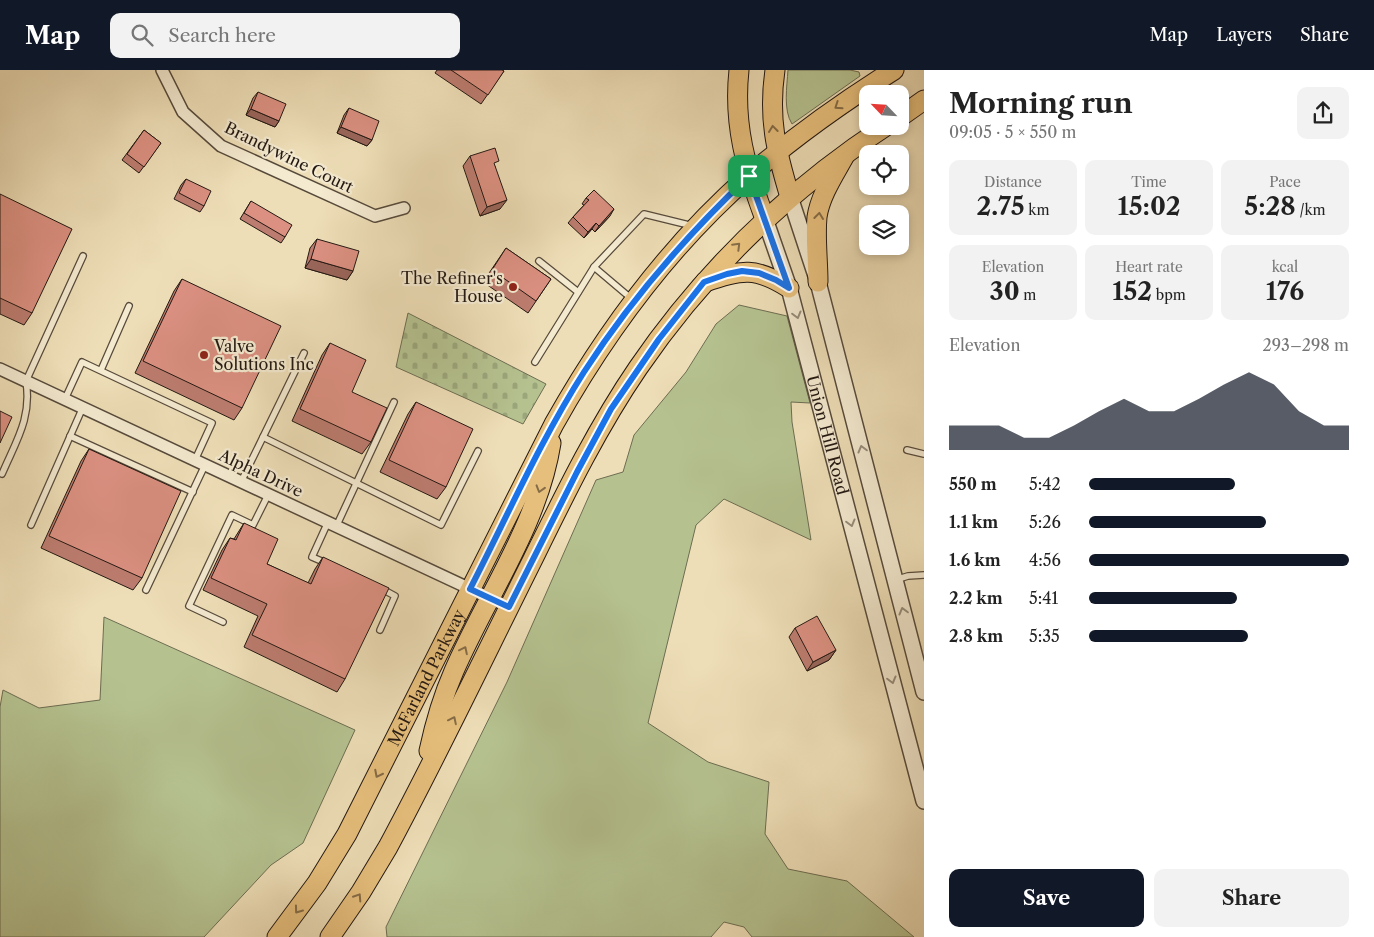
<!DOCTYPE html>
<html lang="en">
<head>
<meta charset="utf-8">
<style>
	:root { --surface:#fff; --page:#f2f2f2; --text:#222; --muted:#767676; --accent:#111827 }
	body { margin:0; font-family:"Libre Caslon Text",serif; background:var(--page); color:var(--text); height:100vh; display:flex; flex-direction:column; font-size:19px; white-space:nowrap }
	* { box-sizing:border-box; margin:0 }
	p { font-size:16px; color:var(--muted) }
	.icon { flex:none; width:28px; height:28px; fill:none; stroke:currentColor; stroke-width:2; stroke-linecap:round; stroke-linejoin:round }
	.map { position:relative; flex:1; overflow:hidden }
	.side { display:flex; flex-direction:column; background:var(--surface); width:450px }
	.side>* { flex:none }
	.needle { width:32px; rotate:295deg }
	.fabs { position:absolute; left:859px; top:15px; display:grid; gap:10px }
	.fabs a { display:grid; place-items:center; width:50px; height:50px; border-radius:10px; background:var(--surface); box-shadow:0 2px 8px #0003; font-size:25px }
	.pin { position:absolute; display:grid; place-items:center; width:42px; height:42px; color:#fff; margin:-21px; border-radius:10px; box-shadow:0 2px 8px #0006 }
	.round { display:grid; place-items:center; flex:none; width:52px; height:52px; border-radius:10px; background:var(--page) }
	.head { display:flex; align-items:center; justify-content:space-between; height:85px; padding:0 25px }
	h1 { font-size:28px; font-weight:700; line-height:38px }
	.metrics { display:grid; grid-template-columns:repeat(3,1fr); gap:8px; height:85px; padding:5px 25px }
	.metrics div { display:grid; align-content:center; border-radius:10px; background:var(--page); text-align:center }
	.metrics b { font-size:25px; font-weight:700 }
	.metrics small { font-size:14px; font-weight:400 }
	.metrics p { font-size:14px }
	.chart { height:140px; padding:10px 25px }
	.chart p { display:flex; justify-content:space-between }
	.chart svg { width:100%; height:90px; margin-top:5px; fill:var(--accent); opacity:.7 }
	.primary-button { display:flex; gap:10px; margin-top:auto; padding:10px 25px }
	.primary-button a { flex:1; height:58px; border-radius:10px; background:var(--accent); color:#fff; font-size:20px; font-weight:700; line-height:58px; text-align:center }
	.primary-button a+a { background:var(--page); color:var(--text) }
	ul { padding:0 25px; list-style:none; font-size:16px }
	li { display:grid; grid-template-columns:80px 60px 1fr; align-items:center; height:38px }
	li i { height:12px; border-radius:6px; background:var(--accent) }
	header { display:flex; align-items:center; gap:30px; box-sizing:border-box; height:70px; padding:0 25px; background:var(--accent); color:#fff }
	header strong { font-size:24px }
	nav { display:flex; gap:28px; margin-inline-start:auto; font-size:18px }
	.search { width:350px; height:45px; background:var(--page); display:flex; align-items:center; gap:12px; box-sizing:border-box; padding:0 18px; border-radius:10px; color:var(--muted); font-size:19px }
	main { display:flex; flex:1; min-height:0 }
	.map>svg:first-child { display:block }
	.grass { fill:#b5c290; stroke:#6c6d51 }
	.cemetery { fill:url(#cemetery-stones); stroke:#6c6d51 }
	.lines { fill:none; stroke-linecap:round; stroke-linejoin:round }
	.service-casing { stroke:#564a3b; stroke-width:8 }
	.minor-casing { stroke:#564a3b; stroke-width:14 }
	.tertiary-casing { stroke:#564a3b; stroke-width:18 }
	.primary-casing { stroke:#231812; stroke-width:21 }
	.service { stroke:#f4ead0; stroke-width:5.5 }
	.minor { stroke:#f4ead0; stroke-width:11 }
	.tertiary { stroke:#f4ead0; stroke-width:15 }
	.primary { stroke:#e7bf7c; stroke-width:19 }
	.wall { fill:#bc7c6f; stroke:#231812 }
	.shaded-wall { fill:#99655a; stroke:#231812 }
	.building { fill:#db9081; stroke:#231812 }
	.oneway { stroke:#856c47 }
	.oneway2 { stroke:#968c7a }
	.route-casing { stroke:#fff; stroke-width:10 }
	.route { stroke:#1a73e8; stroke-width:6 }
	.poi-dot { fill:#8f2418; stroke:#f4ead0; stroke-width:2 }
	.labels { text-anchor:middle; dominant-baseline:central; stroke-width:4.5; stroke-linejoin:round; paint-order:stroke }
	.street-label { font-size:16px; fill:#231812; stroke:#f4ead0 }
	.poi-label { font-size:16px; fill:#231812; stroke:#f4ead0; text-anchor:end }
</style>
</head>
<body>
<header>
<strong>Map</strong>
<div class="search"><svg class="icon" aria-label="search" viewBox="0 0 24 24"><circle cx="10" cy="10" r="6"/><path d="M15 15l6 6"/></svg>Search here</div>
<nav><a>Map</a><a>Layers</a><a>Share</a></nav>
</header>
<main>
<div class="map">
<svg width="924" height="867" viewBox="0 0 924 867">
	<defs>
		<pattern id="cemetery-stones" width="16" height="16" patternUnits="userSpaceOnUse" patternTransform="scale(1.25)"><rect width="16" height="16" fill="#b5c290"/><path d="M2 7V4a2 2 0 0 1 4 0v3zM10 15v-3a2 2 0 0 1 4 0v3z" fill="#9ba67b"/></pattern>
	</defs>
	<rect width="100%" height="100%" fill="#eedeb7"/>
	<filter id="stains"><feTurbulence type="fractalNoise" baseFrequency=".004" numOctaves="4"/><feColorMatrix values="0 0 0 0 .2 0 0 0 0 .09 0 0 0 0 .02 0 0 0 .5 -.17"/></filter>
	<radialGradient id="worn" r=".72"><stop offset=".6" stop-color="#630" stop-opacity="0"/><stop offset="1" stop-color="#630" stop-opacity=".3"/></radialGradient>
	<g class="grass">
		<path d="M 788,0 L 850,0 L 859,2 L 860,6 L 792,54 C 783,40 787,16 788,0 Z"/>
		<polygon points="739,235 787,246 810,333 791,332 792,352 811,470 724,429 696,455 648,653 708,692 769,712 765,764 788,799 847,811 914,867 752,867 744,857 724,852 711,867 387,867 386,857 507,612 596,410 623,402 634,365 686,302 716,254"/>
		<polygon points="104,547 355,660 303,773 271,795 204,867 0,867 0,637 3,620 39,638 100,630"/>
	</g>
	<polygon class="cemetery" points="408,243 546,314 523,354 396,297"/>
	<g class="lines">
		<g class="service-casing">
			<g id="service">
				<polyline points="539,191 578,222"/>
				<polyline points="594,197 633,230"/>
				<polyline points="535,292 594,197 644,144 693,156"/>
				<polyline points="101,300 129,236"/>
				<polyline points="65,329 82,292 212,353 195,390"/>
				<polyline points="70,366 193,422"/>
				<polyline points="263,367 304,283"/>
				<polyline points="907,380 924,384"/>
				<path d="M 2,404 C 16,371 32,348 26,311 L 83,186"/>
				<polyline points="241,412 263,367 441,455 478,381"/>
				<polyline points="31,455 83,337"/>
				<polyline points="336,457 394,332"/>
				<polyline points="326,493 312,487 328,452"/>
				<polyline points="895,510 908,506 924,505"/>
				<polyline points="146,520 205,395"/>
				<polyline points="223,552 189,536 232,445 253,455 268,425"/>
				<polyline points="380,560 395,526 382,519"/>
			</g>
		</g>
		<g class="minor-casing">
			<g id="minor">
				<polyline points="162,0 183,42 221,76 375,146 404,138"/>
				<polyline points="0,299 509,537"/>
			</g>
		</g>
		<g class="tertiary-casing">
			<g id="tertiary">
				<polyline points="790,127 818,212 924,622"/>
				<path id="s1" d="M 765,149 L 789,218 L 924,731"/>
			</g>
		</g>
		<g class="primary-casing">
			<g id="primary">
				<path d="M 739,0 C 733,55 746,98 765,149"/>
				<path d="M 775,0 C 768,48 776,81 790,127"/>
				<polyline points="900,47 924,30"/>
				<path d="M 705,212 C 742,199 756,197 789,218"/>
				<path d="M 818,212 C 818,191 815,168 817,147 C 820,126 834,105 844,87"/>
				<path d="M 429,681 C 435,653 443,626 454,601 C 487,525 538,455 551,373"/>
				<path id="s2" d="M 277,867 L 317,813 L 347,764 L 554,354 C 605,263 670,175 750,105 C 795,66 843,32 894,0"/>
				<path d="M 330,867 L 361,822 L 388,777 C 439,682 485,585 533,489 C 565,424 597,358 638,298 C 705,200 787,121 886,56"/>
			</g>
		</g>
		<use href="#service" class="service"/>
		<use href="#minor" class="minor"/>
		<use href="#tertiary" class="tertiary"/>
		<use href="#primary" class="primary"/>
	</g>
	<g class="wall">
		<polygon points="437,0 502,0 504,1 481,34 435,3"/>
		<polygon points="258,22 279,51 275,57 246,45 253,28"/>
		<polygon points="349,38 372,70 367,76 337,63 344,45"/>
		<polygon points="144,60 161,73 139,103 122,90"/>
		<polygon points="470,86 495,96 500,139 480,146 463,96"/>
		<polygon points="186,109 204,136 200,142 174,129 181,115"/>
		<polygon points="0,124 32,243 24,255 0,244"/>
		<polygon points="586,128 610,146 595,162 592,159 584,168 568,153 573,147 584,135 582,134"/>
		<polygon points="251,131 285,167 281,173 240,149"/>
		<polygon points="317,169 353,201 347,210 305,198 310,178"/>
		<polygon points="506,178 551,209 528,243 483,212"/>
		<polygon points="182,209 242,338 234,350 135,303 174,221"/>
		<polygon points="330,273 371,372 362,384 292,351 322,285"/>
		<polygon points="416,332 446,417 437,429 380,402 408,344"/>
		<polygon points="89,379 142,508 133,520 41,478 81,391"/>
		<polygon points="244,453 267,494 308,513 315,499 323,487 345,609 337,622 244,577 258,546 203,520 222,480 230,468 234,469"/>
		<polygon points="795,558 836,580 829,590 807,601 789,567"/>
	</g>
	<g class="shaded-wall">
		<polygon points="251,39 279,51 275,57 246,45"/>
		<polygon points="341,57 372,70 367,76 337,63"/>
		<polygon points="507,130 500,139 480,146 487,137"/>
		<polygon points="614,139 610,146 595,162 599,156"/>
		<polygon points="596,153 592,159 584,168 588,162"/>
		<polygon points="311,189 353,201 347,210 305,198"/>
		<polygon points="836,580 829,590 807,601 813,592"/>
	</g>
	<g class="building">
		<polygon points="451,0 502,0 504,1 488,25"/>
		<polygon points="258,22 286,34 279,51 251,39"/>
		<polygon points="349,38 379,51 372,70 341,57"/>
		<polygon points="144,60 161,73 144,97 127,84"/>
		<polygon points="495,78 499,91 494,93 507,130 487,137 470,86"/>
		<polygon points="186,109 211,121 204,136 179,123"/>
		<polygon points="594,120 614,139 599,156 596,153 588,162 573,147 589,130 586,128"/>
		<polygon points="0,124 72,159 32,243 0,228"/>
		<polygon points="251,131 292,155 285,167 244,143"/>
		<polygon points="317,169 359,181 353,201 311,189"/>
		<polygon points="506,178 551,209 536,231 492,200"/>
		<polygon points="182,209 281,256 242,338 143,291"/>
		<polygon points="330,273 366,290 352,322 387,338 371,372 300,339"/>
		<polygon points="416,332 473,359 446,417 389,390"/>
		<polygon points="0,341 12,347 0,373"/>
		<polygon points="89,379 181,421 142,508 49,466"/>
		<polygon points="244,453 278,469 267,494 311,514 323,487 389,518 345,609 252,565 267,534 211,508 230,468 236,470"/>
		<polygon points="817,546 836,580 813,592 795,558"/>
	</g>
	<defs><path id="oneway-chevron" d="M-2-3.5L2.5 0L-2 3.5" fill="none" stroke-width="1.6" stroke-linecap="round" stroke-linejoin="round" transform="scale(1.25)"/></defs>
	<g class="oneway">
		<use href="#oneway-chevron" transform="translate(838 36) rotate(146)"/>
		<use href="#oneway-chevron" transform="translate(773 59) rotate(-97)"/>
		<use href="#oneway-chevron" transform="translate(819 146) rotate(-83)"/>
		<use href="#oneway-chevron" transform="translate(737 176) rotate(-45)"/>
		<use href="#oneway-chevron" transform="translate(540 419) rotate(107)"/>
		<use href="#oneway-chevron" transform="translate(464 580) rotate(-64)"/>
		<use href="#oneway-chevron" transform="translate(453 650) rotate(-64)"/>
		<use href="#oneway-chevron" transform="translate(378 704) rotate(117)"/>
		<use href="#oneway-chevron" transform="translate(358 827) rotate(-57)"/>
		<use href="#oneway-chevron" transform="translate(298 840) rotate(126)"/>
	</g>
	<g class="oneway2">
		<use href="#oneway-chevron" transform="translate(797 245) rotate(75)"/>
		<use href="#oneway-chevron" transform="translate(862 379) rotate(-105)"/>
		<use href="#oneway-chevron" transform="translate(851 453) rotate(75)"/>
		<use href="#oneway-chevron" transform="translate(903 541) rotate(-105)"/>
		<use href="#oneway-chevron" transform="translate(892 610) rotate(75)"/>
	</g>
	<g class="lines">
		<g class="route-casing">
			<path id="route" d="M 749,106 L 789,218 L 776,210 L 759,203 L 742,201 L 727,204 L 704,212 L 659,269 L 611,339 L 577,402 L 509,537 L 470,519 C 507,447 540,371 584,302 C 631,229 687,165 749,106 Z"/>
		</g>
		<use href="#route" class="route"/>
	</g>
	<g class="poi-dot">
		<circle cx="513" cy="217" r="5"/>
		<circle cx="204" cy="285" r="5"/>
	</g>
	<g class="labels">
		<g class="street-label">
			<text transform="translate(289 87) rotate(26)">Brandywine Court</text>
			<text stroke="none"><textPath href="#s1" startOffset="225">Union Hill Road</textPath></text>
			<text transform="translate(261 403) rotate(25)">Alpha Drive</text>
			<text stroke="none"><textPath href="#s2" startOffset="300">McFarland Parkway</textPath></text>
		</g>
		<g class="poi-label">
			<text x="503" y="208">The Refiner's<tspan x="503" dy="18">House</tspan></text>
			<text x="214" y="276" text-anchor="start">Valve<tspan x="214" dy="18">Solutions Inc</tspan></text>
		</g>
	</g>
	<rect width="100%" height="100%" filter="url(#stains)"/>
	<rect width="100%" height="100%" fill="url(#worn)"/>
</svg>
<div class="fabs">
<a><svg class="needle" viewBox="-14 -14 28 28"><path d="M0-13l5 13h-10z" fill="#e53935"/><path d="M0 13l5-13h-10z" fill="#767676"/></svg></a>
<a><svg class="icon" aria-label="locate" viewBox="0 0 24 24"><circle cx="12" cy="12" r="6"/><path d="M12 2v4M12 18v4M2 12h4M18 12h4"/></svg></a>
<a><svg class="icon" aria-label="layers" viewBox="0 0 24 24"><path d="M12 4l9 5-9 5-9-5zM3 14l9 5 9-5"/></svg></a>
</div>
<div class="pin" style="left:749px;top:106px;background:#1e9e55"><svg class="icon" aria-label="arrive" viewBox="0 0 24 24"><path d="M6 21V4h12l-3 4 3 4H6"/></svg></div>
</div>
<section class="side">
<div class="head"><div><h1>Morning run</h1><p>09:05 · 5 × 550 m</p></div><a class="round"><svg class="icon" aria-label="share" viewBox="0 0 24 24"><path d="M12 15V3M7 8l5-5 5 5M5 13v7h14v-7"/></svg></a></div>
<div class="metrics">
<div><p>Distance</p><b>2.75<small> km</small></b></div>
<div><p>Time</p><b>15:02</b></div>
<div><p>Pace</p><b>5:28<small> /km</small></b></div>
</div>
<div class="metrics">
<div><p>Elevation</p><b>30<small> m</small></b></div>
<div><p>Heart rate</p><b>152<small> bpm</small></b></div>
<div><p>kcal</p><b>176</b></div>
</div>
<div class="chart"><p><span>Elevation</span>293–298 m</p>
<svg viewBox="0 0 160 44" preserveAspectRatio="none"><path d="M0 44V32L10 32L20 32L30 38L40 38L50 32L60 25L70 19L80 25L90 25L100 19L110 12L120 6L130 12L140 25L150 32L160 32V44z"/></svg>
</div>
<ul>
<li><b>550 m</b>5:42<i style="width:56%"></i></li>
<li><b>1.1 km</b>5:26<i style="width:68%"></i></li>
<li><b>1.6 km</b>4:56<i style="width:100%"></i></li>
<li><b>2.2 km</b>5:41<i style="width:57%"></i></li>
<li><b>2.8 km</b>5:35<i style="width:61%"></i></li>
</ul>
<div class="primary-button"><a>Save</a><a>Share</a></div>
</section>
</main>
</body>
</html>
